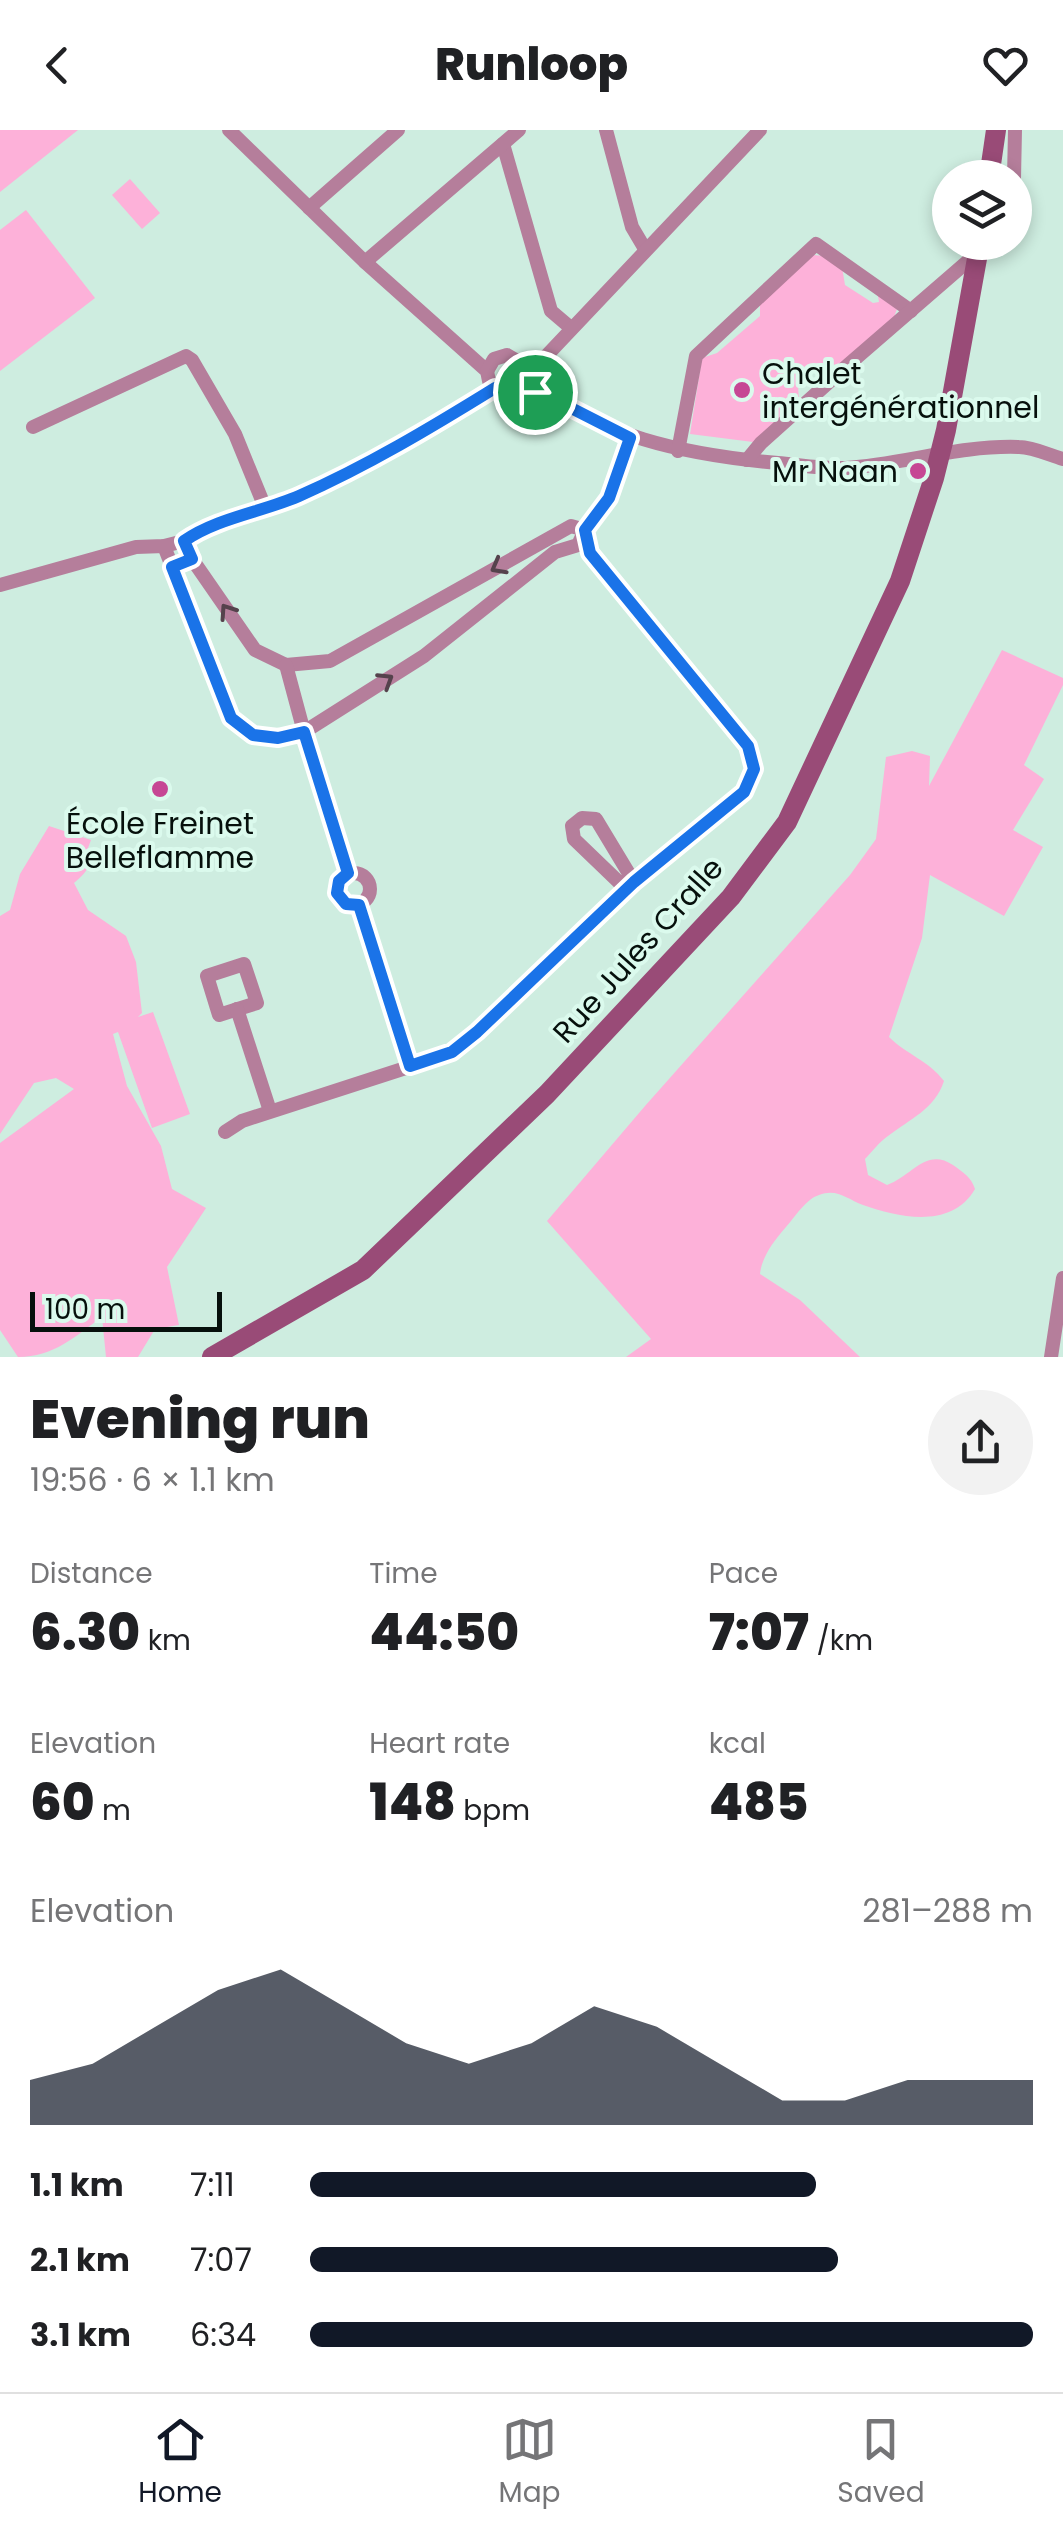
<!DOCTYPE html>
<html lang="en">
<head>
<meta charset="utf-8">
<style>
	:root { --surface:#fff; --page:#f2f2f2; --text:#202124; --muted:#757577; --line:#e0e0e0; --accent:#111827 }
	body { margin:0; font-family:Poppins,sans-serif; background:var(--page); color:var(--text); height:100vh; display:flex; flex-direction:column; font-size:38px; white-space:nowrap }
	* { box-sizing:border-box; margin:0 }
	p { font-size:32px; color:var(--muted) }
	.icon { flex:none; width:55px; height:55px; fill:none; stroke:currentColor; stroke-width:2; stroke-linecap:round; stroke-linejoin:round }
	.map { position:relative; height:1227px; overflow:hidden }
	.drawer { display:flex; flex-direction:column; background:var(--surface); flex:1 }
	.drawer>* { flex:none }
	.tools { position:absolute; left:932px; top:30px; display:grid; gap:20px }
	.tools a { display:grid; place-items:center; width:100px; height:100px; border-radius:50%; background:var(--surface); box-shadow:0 5px 15px #0003; font-size:50px }
	.scale { position:absolute; left:30px; bottom:25px; width:192px; box-sizing:border-box; padding-left:10px; border:5px solid #06100c; border-top:0; font-size:28px; line-height:35px; white-space:nowrap; color:#06100c; -webkit-text-stroke:8px #dbfaed; paint-order:stroke }
	.pin { position:absolute; display:grid; place-items:center; width:85px; height:85px; color:#fff; margin:-42px; border:5px solid #fff; border-radius:50%; box-shadow:0 2px 10px #0007 }
	.round { display:grid; place-items:center; flex:none; width:105px; height:105px; border-radius:52px; background:var(--page) }
	.overview { display:flex; align-items:center; justify-content:space-between; height:170px; padding:0 30px }
	h1 { font-size:55px; font-weight:800; line-height:75px }
	.metrics { display:grid; grid-template-columns:repeat(3,1fr); gap:15px; height:170px; padding:10px 30px }
	.metrics div { display:grid; align-content:center }
	.metrics b { font-size:50px; font-weight:800 }
	.metrics small { font-size:28px; font-weight:400 }
	.metrics p { font-size:28px }
	.chart { height:280px; padding:20px 30px }
	.chart p { display:flex; justify-content:space-between }
	.chart svg { width:100%; height:180px; margin-top:10px; fill:var(--accent); opacity:.7 }
	ul { padding:0 30px; list-style:none; font-size:32px }
	li { display:grid; grid-template-columns:160px 120px 1fr; align-items:center; height:75px }
	li i { height:25px; border-radius:12px; background:var(--accent) }
	header { display:flex; justify-content:space-between; align-items:center; height:130px; padding:0 30px; background:var(--surface); font-size:45px; font-weight:800 }
	.tabs { display:flex; justify-content:space-around; align-items:center; height:140px; border-top:2px solid var(--line); background:var(--surface); font-size:28px; color:var(--muted) }
	.tabs a { display:grid; justify-items:center; gap:5px }
	.tabs .selected { color:var(--accent) }
	.map>svg:first-child { display:block }
	.green { fill:#fdb1d9 }
	.lines { fill:none; stroke-linecap:round; stroke-linejoin:round }
	.street { stroke:#b57e9b; stroke-width:14 }
	.secondary { stroke:#994b77; stroke-width:20 }
	.oneway { stroke:#55424c }
	.route-casing { stroke:#fff; stroke-width:20 }
	.route { stroke:#1a73e8; stroke-width:12 }
	.poi-dot { fill:#c64794; stroke:#dbfaed; stroke-width:4 }
	.labels { text-anchor:middle; dominant-baseline:central; stroke-width:8; stroke-linejoin:round; paint-order:stroke }
	.poi-label { font-size:30px; fill:#06100c; stroke:#dbfaed; text-anchor:start }
	.street-label { font-size:30px; fill:#06100c; stroke:#dbfaed }
</style>
</head>
<body>
<header><svg class="icon" aria-label="back" viewBox="0 0 24 24"><path d="M15 5l-7 7 7 7"/></svg>Runloop<svg class="icon" aria-label="heart" viewBox="0 0 24 24"><path d="M12 20l-8-8c-3-5 5-10 8-4 3-6 11-1 8 4z"/></svg></header>
<div class="map">
<svg width="1063" height="1227" viewBox="0 0 1063 1227">
	<rect width="100%" height="100%" fill="#ceede0"/>
	<g class="green">
		<polygon points="0,0 78,0 0,62"/>
		<polygon points="130,49 160,83 142,99 112,65"/>
		<polygon points="26,80 95,168 0,241 0,100"/>
		<polygon points="813,125 825,126 842,137 845,155 873,173 879,172 877,161 897,179 894,187 840,235 820,234 798,255 799,272 753,312 690,304 702,228 717,223 760,186 760,171"/>
		<path d="M 1002,520 L 1063,548 L 1063,555 L 1024,635 L 1044,649 L 1013,700 L 1043,717 L 1004,786 L 930,745 L 922,808 L 889,907 C 906,924 929,931 944,951 C 935,979 910,989 888,1006 C 879,1012 872,1022 865,1029 L 868,1045 L 887,1055 C 912,1046 926,1017 953,1035 C 964,1043 971,1047 975,1059 C 952,1099 900,1088 863,1075 C 847,1069 837,1058 819,1065 C 806,1069 795,1087 786,1097 C 774,1111 762,1126 760,1144 L 800,1170 L 860,1227 L 626,1227 L 651,1209 L 547,1091 L 645,976 L 850,745 L 876,709 L 886,627 L 912,621 L 930,626 L 929,656 Z"/>
		<path d="M 49,696 L 91,710 L 88,718 C 92,736 88,741 74,753 L 88,780 L 126,806 L 136,832 L 142,883 L 138,887 L 153,882 L 190,984 L 152,998 L 118,902 L 113,904 L 127,956 L 161,1016 L 172,1059 L 206,1078 L 167,1137 L 179,1195 L 155,1199 L 138,1227 L 106,1227 L 102,1187 C 74,1207 54,1227 18,1227 L 0,1200 L 0,1013 L 74,959 L 56,948 L 34,953 L 0,1004 L 0,786 L 10,780 L 20,744 Z"/>
	</g>
	<g class="lines">
		<g class="street">
			<polyline points="229,0 365,132 487,241 489,251 495,258"/>
			<polyline points="606,0 632,97 645,119"/>
			<polyline points="503,14 551,181 571,198"/>
			<polyline points="1014,48 1015,0"/>
			<polyline points="309,78 398,0"/>
			<polyline points="365,132 519,0"/>
			<path d="M 487,241 L 494,229 L 507,225 L 519,232 C 523,244 523,249 513,259 L 495,258"/>
			<polyline points="523,245 533,240 760,0"/>
			<path d="M 520,252 C 608,306 676,324 778,333 C 800,335 824,339 846,338 C 904,334 960,315 1019,317 C 1033,317 1049,325 1063,329"/>
			<polyline points="33,297 186,226 192,230 235,304 266,380"/>
			<polyline points="678,321 696,226 816,114 911,181"/>
			<polyline points="747,330 761,313 848,235 990,112"/>
			<polyline points="164,416 231,588 253,605 278,608 304,602 424,526 555,422 578,415 585,400 571,396 330,531 286,535 255,520 192,429 184,411"/>
			<polyline points="0,455 136,417 164,416 184,411 198,401 266,380 347,345 495,258"/>
			<polyline points="286,535 304,602 348,743"/>
			<circle cx="354" cy="759" r="16"/>
			<polyline points="626,759 574,709 572,696 582,688 596,689 634,752"/>
			<polyline points="359,775 410,936"/>
			<polygon points="244,834 257,873 219,885 207,846"/>
			<polyline points="237,879 270,981"/>
			<polyline points="225,1002 242,991 452,923 634,752 744,662 754,639 748,616 590,423 585,400 609,367 630,308"/>
			<polyline points="1051,1227 1063,1148"/>
		</g>
		<g class="secondary">
			<polyline points="989,48 996,0"/>
			<polyline points="212,1227 363,1140 547,964 731,767 787,692 900,451 934,348 946,300 980,112"/>
		</g>
	</g>
	<defs><path id="oneway-chevron" d="M-2-3.5L2.5 0L-2 3.5" fill="none" stroke-width="1.6" stroke-linecap="round" stroke-linejoin="round" transform="scale(2.5)"/></defs>
	<g class="oneway">
		<use href="#oneway-chevron" transform="translate(498 437) rotate(151)"/>
		<use href="#oneway-chevron" transform="translate(227 481) rotate(-124)"/>
		<use href="#oneway-chevron" transform="translate(386 550) rotate(-32)"/>
	</g>
	<g class="lines">
		<g class="route-casing">
			<path id="route" d="M 520,252 L 630,308 L 609,368 L 585,400 L 590,423 L 748,616 L 754,639 L 744,662 L 634,752 L 477,902 L 452,922 L 410,936 L 359,775 L 346,774 L 337,763 L 339,751 L 348,743 L 304,602 L 278,608 L 253,605 L 231,588 L 172,437 L 192,429 L 184,411 C 217,388 262,382 299,366 C 367,336 432,297 495,258 L 504,261 Z"/>
		</g>
		<use href="#route" class="route"/>
	</g>
	<g class="poi-dot">
		<circle cx="742" cy="260" r="10"/>
		<circle cx="918" cy="341" r="10"/>
		<circle cx="160" cy="659" r="10"/>
	</g>
	<g class="labels">
		<g class="poi-label">
			<text x="762" y="243">Chalet<tspan x="762" dy="34">intergénérationnel</tspan></text>
			<text x="898" y="341" text-anchor="end">Mr Naan</text>
			<text x="160" y="693" text-anchor="middle">École Freinet<tspan x="160" dy="34">Belleflamme</tspan></text>
		</g>
		<g class="street-label">
			<text transform="translate(638 820) rotate(-48)">Rue Jules Cralle</text>
		</g>
	</g>
</svg>
<div class="tools">
<a><svg class="icon" aria-label="layers" viewBox="0 0 24 24"><path d="M12 4l9 5-9 5-9-5zM3 14l9 5 9-5"/></svg></a>
</div>
<div class="scale">100 m</div>
<div class="pin" style="left:535px;top:262px;background:#1e9e55"><svg class="icon" aria-label="arrive" viewBox="0 0 24 24"><path d="M6 21V4h12l-3 4 3 4H6"/></svg></div>
</div>
<section class="drawer">
<div class="overview"><div><h1>Evening run</h1><p>19:56 · 6 × 1.1 km</p></div><a class="round"><svg class="icon" aria-label="share" viewBox="0 0 24 24"><path d="M12 15V3M7 8l5-5 5 5M5 13v7h14v-7"/></svg></a></div>
<div class="metrics">
<div><p>Distance</p><b>6.30<small> km</small></b></div>
<div><p>Time</p><b>44:50</b></div>
<div><p>Pace</p><b>7:07<small> /km</small></b></div>
</div>
<div class="metrics">
<div><p>Elevation</p><b>60<small> m</small></b></div>
<div><p>Heart rate</p><b>148<small> bpm</small></b></div>
<div><p>kcal</p><b>485</b></div>
</div>
<div class="chart"><p><span>Elevation</span>281–288 m</p>
<svg viewBox="0 0 160 44" preserveAspectRatio="none"><path d="M0 44V33L10 29L20 20L30 11L40 6L50 15L60 24L70 29L80 24L90 15L100 20L110 29L120 38L130 38L140 33L150 33L160 33V44z"/></svg>
</div>
<ul>
<li><b>1.1 km</b>7:11<i style="width:70%"></i></li>
<li><b>2.1 km</b>7:07<i style="width:73%"></i></li>
<li><b>3.1 km</b>6:34<i style="width:100%"></i></li>
</ul>
</section>
<nav class="tabs">
<a class="selected"><svg class="icon" aria-label="home" viewBox="0 0 24 24"><path d="M3 11l9-7 9 7M6 9v11h12V9"/></svg>Home</a>
<a><svg class="icon" aria-label="map" viewBox="0 0 24 24"><path d="M3 6l6-2 6 2 6-2v14l-6 2-6-2-6 2zM9 4v14M15 6v14"/></svg>Map</a>
<a><svg class="icon" aria-label="saved" viewBox="0 0 24 24"><path d="M7 4h10v16l-5-4-5 4z"/></svg>Saved</a>
</nav>
</body>
</html>
